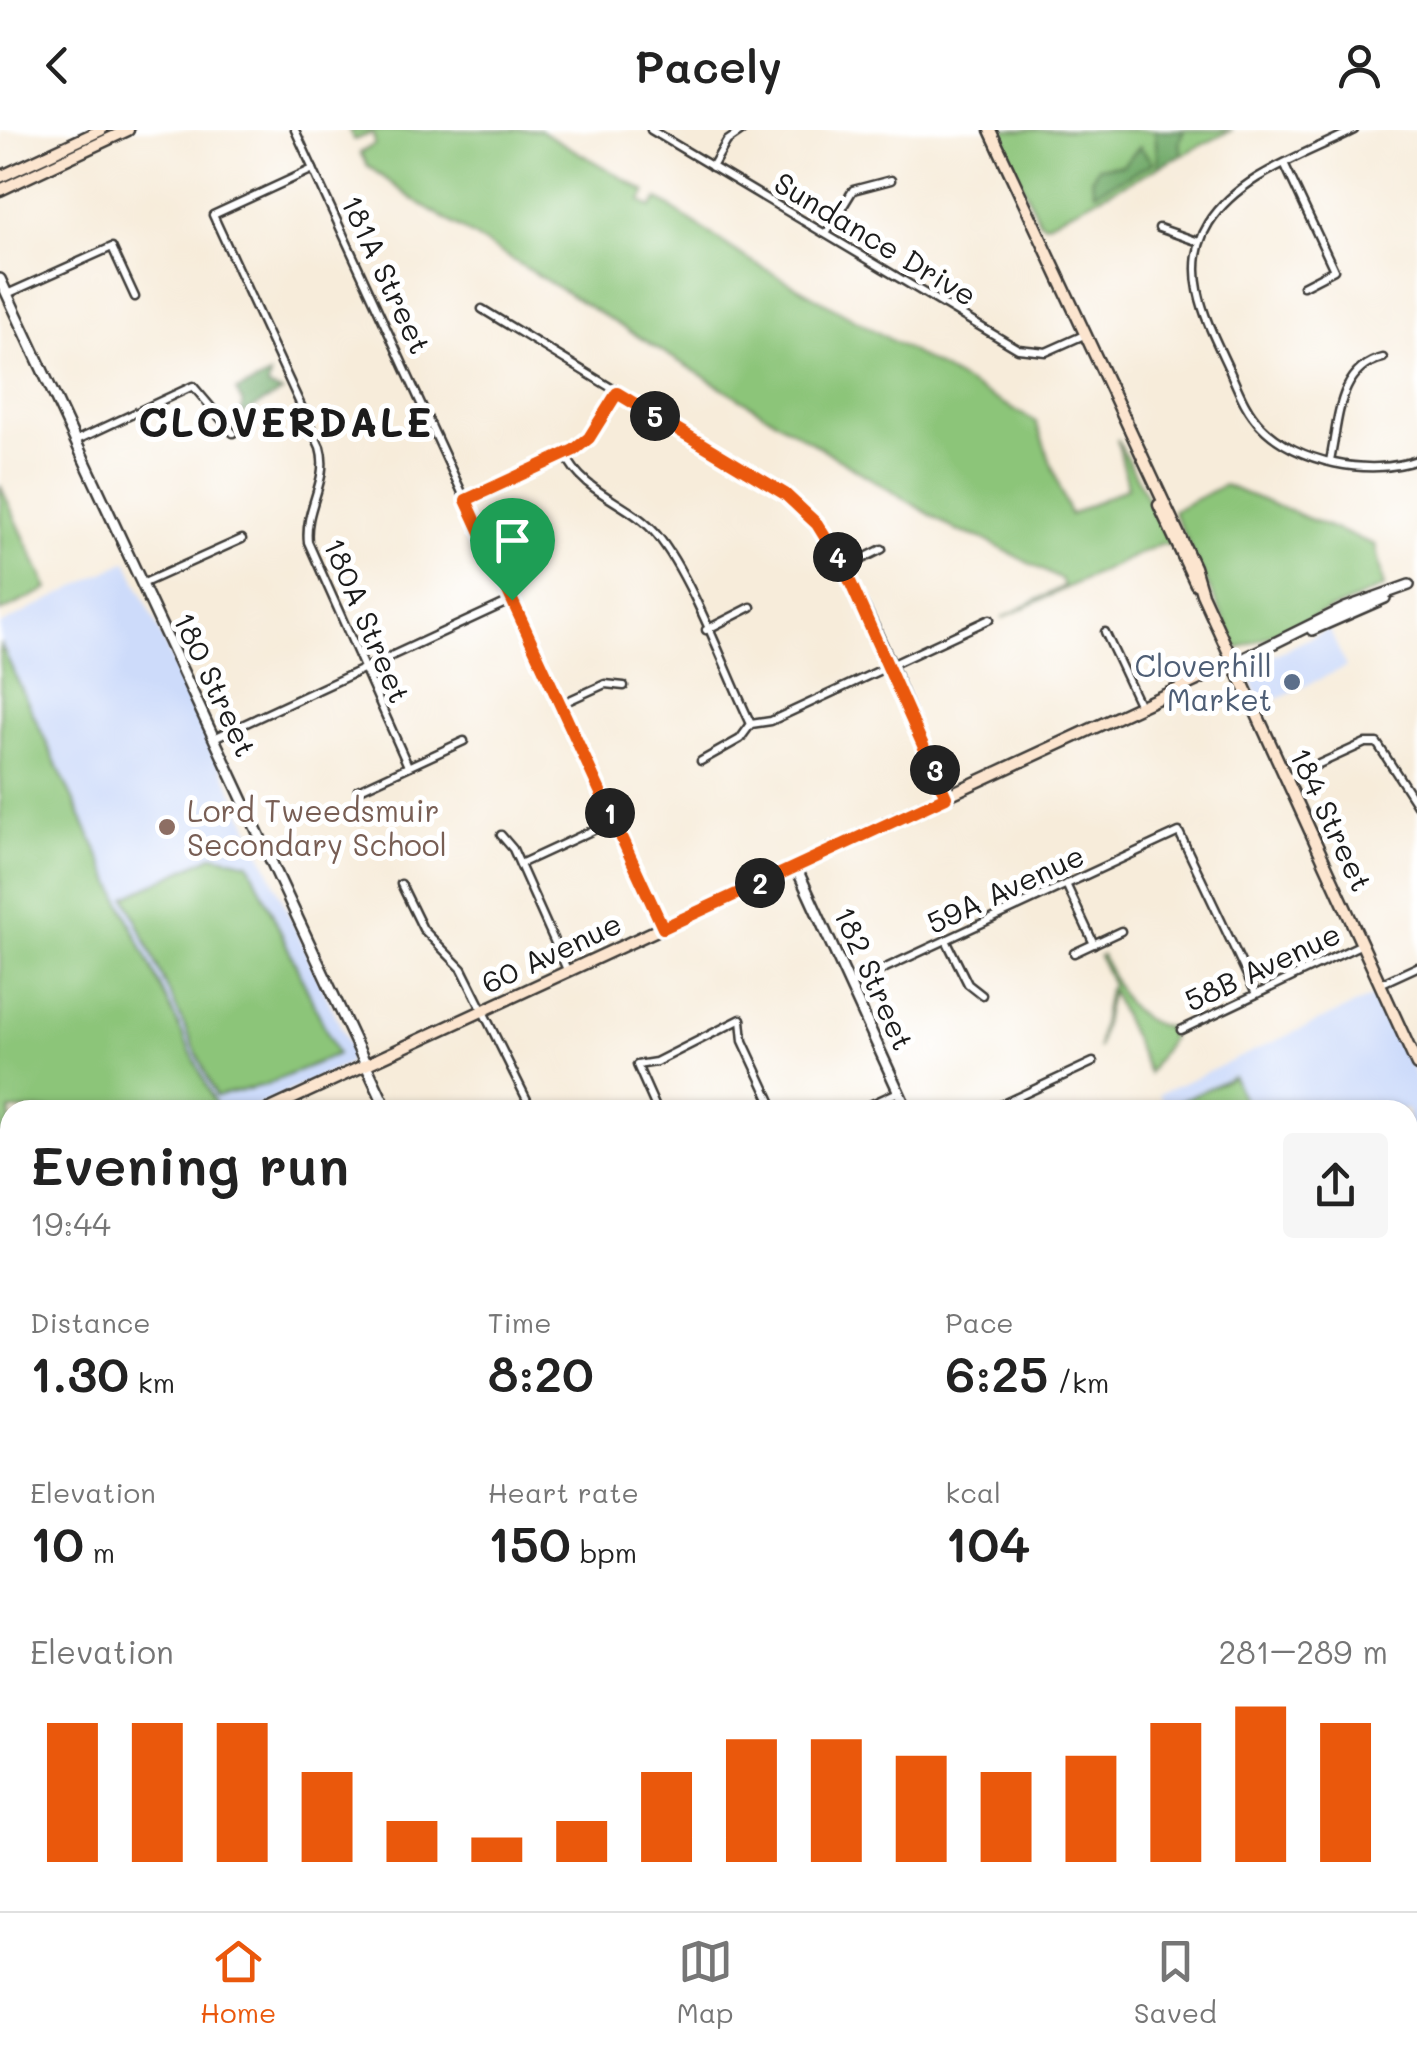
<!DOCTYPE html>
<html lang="en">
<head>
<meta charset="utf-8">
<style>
	:root { --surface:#fff; --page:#f6f6f6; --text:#222; --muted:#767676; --line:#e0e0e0; --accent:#ea580c }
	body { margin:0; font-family:Mali,sans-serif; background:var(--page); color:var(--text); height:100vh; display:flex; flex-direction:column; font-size:38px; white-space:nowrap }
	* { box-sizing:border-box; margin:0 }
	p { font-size:32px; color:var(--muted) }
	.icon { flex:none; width:55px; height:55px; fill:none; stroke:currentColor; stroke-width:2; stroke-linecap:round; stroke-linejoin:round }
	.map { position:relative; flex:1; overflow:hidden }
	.details { position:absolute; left:0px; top:970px; width:1418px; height:812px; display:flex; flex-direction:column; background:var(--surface); border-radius:30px 30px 0 0; box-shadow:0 2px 8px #0004 }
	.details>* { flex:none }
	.pin { position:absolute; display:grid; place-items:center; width:85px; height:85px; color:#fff; margin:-102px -42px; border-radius:50% 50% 50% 0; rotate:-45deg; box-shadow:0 0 10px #0007 }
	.pin .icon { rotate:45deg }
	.km { position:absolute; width:50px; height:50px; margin:-25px; border-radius:50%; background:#222; color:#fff; font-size:28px; line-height:50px; text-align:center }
	.round { display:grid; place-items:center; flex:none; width:105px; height:105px; border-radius:10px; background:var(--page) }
	.head { display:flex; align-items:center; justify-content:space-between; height:170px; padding:0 30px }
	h1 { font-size:55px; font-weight:600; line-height:75px }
	.metrics { display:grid; grid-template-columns:repeat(3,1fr); gap:15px; height:170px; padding:10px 30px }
	.metrics div { display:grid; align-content:center }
	.metrics b { font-size:50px; font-weight:600 }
	.metrics small { font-size:28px; font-weight:400 }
	.metrics p { font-size:28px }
	.chart { height:280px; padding:20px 30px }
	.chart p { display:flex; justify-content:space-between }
	.chart svg { width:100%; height:180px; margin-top:10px; stroke:var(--accent); stroke-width:6 }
	header { display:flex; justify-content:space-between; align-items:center; height:130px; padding:0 30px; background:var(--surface); font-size:45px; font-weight:600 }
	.tabs { display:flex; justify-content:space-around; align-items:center; height:140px; border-top:2px solid var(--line); background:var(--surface); font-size:28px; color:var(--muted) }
	.tabs a { display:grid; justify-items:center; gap:5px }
	.tabs .on { color:var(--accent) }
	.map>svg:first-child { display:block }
	.built { fill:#cddbfa }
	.green { fill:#8cc579; stroke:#54704a; stroke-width:2.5 }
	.forest { fill:#71aa69; stroke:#466342; stroke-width:2.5 }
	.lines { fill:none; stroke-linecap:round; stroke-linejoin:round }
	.minor-casing { stroke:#3d3b38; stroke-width:11 }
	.tertiary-casing { stroke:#3d3b38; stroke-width:14 }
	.secondary-casing { stroke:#3d3b38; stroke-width:15 }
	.trunk-casing { stroke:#3d3b38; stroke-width:16 }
	.minor { stroke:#fff; stroke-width:6 }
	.tertiary { stroke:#fff; stroke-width:9 }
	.secondary { stroke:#fce5cf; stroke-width:10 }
	.trunk { stroke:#f7bd88; stroke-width:11 }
	.route-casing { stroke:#fff; stroke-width:20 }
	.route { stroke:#ea580c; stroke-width:12 }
	.service-dot { fill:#5c6f8a; stroke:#fff; stroke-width:4 }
	.education-dot { fill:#8d6e63; stroke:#fff; stroke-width:4 }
	.labels { text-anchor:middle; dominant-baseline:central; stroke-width:10; stroke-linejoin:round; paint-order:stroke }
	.street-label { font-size:30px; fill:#1c1c1c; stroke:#fff }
	.service-label { font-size:30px; fill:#4e5e75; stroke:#fff; text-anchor:end }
	.education-label { font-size:30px; fill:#785e54; stroke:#fff; text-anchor:start }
	.district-label { font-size:40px; font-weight:bold; letter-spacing:2.5px; fill:#1c1c1c; stroke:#fff }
</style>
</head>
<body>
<header><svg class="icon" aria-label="back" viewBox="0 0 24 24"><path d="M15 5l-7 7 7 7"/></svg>Pacely<svg class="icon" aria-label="person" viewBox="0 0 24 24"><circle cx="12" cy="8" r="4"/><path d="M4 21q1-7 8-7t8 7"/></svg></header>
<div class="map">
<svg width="1417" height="1781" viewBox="0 0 1417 1781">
	<rect width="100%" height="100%" fill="#fff"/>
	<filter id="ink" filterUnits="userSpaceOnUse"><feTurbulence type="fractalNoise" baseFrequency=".01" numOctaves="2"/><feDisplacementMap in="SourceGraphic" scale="20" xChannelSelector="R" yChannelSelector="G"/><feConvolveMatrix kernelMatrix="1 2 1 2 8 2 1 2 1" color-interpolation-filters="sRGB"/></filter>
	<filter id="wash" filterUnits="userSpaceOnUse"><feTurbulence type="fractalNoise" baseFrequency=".0048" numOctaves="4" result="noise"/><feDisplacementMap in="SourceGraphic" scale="40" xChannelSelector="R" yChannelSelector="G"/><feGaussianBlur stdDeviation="2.25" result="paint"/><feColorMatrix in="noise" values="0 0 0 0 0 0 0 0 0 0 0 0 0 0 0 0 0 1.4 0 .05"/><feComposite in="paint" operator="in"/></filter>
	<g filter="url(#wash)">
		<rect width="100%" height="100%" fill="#f7ecda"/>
		<g class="built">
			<polygon points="127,431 352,921 348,934 248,980 218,980 0,513 0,495"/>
			<polygon points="1329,499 1346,537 1261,576 1247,538"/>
			<polygon points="1378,864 1417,948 1417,1228 1408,1232 1408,980 1166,980 1159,964"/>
			<polygon points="851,1772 957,1773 961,1781 836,1781"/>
			<polygon points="601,1773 746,1773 750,1781 605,1781"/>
		</g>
		<g class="green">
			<polygon points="349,0 540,0 646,62 641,71 651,78 658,69 746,128 1036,292 1070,385 1128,357 1117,309 1171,415 1160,414 1002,488 1064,456 1061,450 981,408 957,401 411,68 367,35 360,23 375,14 373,3 354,10"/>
			<polygon points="997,0 1232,0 1045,94 1039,91"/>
			<polygon points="0,355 48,459 0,482"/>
			<polygon points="1224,355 1375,415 1384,457 1238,519 1173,381"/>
			<polygon points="0,513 218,980 10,980 10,1089 0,1094"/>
			<polygon points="214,725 249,733 337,924 266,955 216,966 126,767"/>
			<path d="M 1102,825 C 1117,857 1128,890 1167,897 L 1171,908 L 1149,943 L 1111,860 L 1098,919 L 1108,858 L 1112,855 L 1099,826 Z"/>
			<polygon points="1233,947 1248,980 1182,980 1178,972"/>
			<polygon points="1416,1123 1417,1211 1408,1216 1408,1127"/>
			<polygon points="1143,1773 1146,1781 961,1781 957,1773"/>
		</g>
		<g class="forest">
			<polygon points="1155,0 1184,0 1179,12 1182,25 1158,37"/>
			<polygon points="1140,17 1153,33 1095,62 1091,49 1098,37 1123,35"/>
			<polygon points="270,246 268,257 282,262 241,285 243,274 236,261"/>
		</g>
	</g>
	<g filter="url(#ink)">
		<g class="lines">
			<g class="minor-casing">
				<g id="minor">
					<polyline points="295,0 662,797"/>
					<polyline points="651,0 1018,219 1046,222 1084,205"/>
					<path d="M 1354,0 C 1305,25 1239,45 1209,93 C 1179,141 1207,192 1228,237 C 1237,257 1245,280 1261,296 C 1296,333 1371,347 1417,330"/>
					<polyline points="1285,35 1334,140 1303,156"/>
					<polyline points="712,37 727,11 743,0"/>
					<path d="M 313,39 L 213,85 L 320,317 C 330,350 304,378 308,412 L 408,636"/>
					<polyline points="1159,98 1199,112"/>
					<polyline points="826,104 853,60 891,50"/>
					<polyline points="7,164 112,117 135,167"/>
					<path d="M 482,179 L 785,364 C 865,437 903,569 947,667"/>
					<polyline points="75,311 193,256 233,303"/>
					<path d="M 565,324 C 584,365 630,372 657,405 C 692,447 726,542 751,594"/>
					<path d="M 1330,331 C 1339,291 1337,239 1383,228"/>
					<polyline points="466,369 574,320 589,308 617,263"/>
					<polyline points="844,438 882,419"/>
					<polyline points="142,454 242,409"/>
					<polyline points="706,500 751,477"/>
					<polyline points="1105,502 1140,576"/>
					<polyline points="561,574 605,554 624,556"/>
					<polyline points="751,594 771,591 990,489"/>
					<polyline points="214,608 512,470"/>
					<polyline points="701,631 740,609 751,594"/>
					<polyline points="1286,649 1365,613 1377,613 1417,675"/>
					<polyline points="358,660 464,611"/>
					<polyline points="501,705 513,719 568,842"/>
					<polyline points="520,734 613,691"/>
					<polyline points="401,754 423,799 462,839 532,980"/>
					<polyline points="1066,754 1094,814"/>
					<polyline points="946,810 968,854 982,865"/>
					<polyline points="1074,823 1121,801"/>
					<polyline points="851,854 1179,702 1256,864"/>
					<polyline points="1380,854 1417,837"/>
					<polyline points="741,890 743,911 775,980"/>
					<polyline points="1181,900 1362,814"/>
					<polyline points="657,980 637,935 656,932 741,889"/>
					<polyline points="859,980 898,962"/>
					<polyline points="990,980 1093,932"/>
					<polyline points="0,1240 10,1235"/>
					<polyline points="1408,1295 1417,1291"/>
					<polyline points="0,1368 10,1363"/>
					<polyline points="1408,1414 1417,1410"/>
					<polyline points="0,1501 10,1497"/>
					<polyline points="1408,1590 1417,1585"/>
					<polyline points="0,1761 10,1756"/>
					<polyline points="1209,1772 1213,1781"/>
					<polyline points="1345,1772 1349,1781"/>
					<polyline points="526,1777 535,1772"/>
					<polyline points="212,1781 229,1772"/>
				</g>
			</g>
			<g class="tertiary-casing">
				<g id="tertiary">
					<polyline points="0,149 387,980"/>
					<polyline points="1312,500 1385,468"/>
					<polyline points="1234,533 1345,478 1409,455"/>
					<polyline points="796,737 907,980"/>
					<polyline points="0,1464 10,1485"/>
					<polyline points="0,1631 10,1627"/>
					<polyline points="145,1772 149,1781"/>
					<polyline points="754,1772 758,1781"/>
				</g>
			</g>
			<g class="secondary-casing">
				<g id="secondary">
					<polyline points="990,0 1194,437 1202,464 1417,935"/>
					<polyline points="0,47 101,0"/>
					<polyline points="0,60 128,0"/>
					<polyline points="1159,375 1196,454"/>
					<polyline points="268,980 1234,533"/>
					<polyline points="0,1108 10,1102"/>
				</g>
			</g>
			<g class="trunk-casing">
				<g id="trunk">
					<polyline points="1408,1500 1417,1496"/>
					<polyline points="801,1781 819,1772"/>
				</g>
			</g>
			<use href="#minor" class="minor"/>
			<use href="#tertiary" class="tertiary"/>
			<use href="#secondary" class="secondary"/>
			<use href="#trunk" class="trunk"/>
		</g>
	</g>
	<g class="lines" filter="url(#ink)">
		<g class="route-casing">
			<polygon id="route" points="617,263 785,364 817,394 844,438 946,667 663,798 466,370 574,320 589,308"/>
		</g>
		<use href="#route" class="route"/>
	</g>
	<circle class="service-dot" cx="1292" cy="552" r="10"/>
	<circle class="education-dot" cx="167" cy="697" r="10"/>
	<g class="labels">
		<g class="street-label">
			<text transform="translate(876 108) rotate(31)">Sundance Drive</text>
			<text transform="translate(387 144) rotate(65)">181A Street</text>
			<text transform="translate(368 490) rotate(67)">180A Street</text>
			<text transform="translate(216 554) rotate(65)">180 Street</text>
			<text transform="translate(1332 689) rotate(65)">184 Street</text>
			<text transform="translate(1005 758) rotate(-25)">59A Avenue</text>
			<text transform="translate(551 822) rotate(-25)">60 Avenue</text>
			<text transform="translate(1262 836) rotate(-25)">58B Avenue</text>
			<text transform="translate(875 848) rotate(66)">182 Street</text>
		</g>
		<g class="service-label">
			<text x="1272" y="535">Cloverhill<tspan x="1272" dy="34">Market</tspan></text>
		</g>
		<g class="education-label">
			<text x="187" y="680">Lord Tweedsmuir<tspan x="187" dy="34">Secondary School</tspan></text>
		</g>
		<g class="district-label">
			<text x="286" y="291">CLOVERDALE</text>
		</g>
	</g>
</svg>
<div class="pin" style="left:512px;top:470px;background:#1e9e55"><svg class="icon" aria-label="arrive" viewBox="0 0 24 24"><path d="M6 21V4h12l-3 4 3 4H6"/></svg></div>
<b class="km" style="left:610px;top:683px">1</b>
<b class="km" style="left:760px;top:753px">2</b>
<b class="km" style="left:935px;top:640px">3</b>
<b class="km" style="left:838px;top:427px">4</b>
<b class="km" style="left:655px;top:286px">5</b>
<section class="details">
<div class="head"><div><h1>Evening run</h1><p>19:44</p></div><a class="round"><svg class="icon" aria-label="share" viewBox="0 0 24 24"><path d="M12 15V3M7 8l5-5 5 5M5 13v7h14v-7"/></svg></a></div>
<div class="metrics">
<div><p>Distance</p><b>1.30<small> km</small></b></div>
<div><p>Time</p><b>8:20</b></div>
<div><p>Pace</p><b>6:25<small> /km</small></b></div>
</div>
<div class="metrics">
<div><p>Elevation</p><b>10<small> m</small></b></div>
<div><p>Heart rate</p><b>150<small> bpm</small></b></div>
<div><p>kcal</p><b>104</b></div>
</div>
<div class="chart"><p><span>Elevation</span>281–289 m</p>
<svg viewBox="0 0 160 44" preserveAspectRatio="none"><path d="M5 44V10M15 44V10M25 44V10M35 44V22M45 44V34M55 44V38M65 44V34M75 44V22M85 44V14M95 44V14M105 44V18M115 44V22M125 44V18M135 44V10M145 44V6M155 44V10"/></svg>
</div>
</section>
</div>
<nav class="tabs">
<a class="on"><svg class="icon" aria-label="home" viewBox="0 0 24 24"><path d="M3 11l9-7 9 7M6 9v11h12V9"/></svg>Home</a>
<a><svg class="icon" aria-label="map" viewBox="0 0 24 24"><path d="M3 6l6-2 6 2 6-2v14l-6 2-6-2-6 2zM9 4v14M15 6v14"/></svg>Map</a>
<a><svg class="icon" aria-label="saved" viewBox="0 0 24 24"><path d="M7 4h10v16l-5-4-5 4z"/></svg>Saved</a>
</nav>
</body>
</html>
